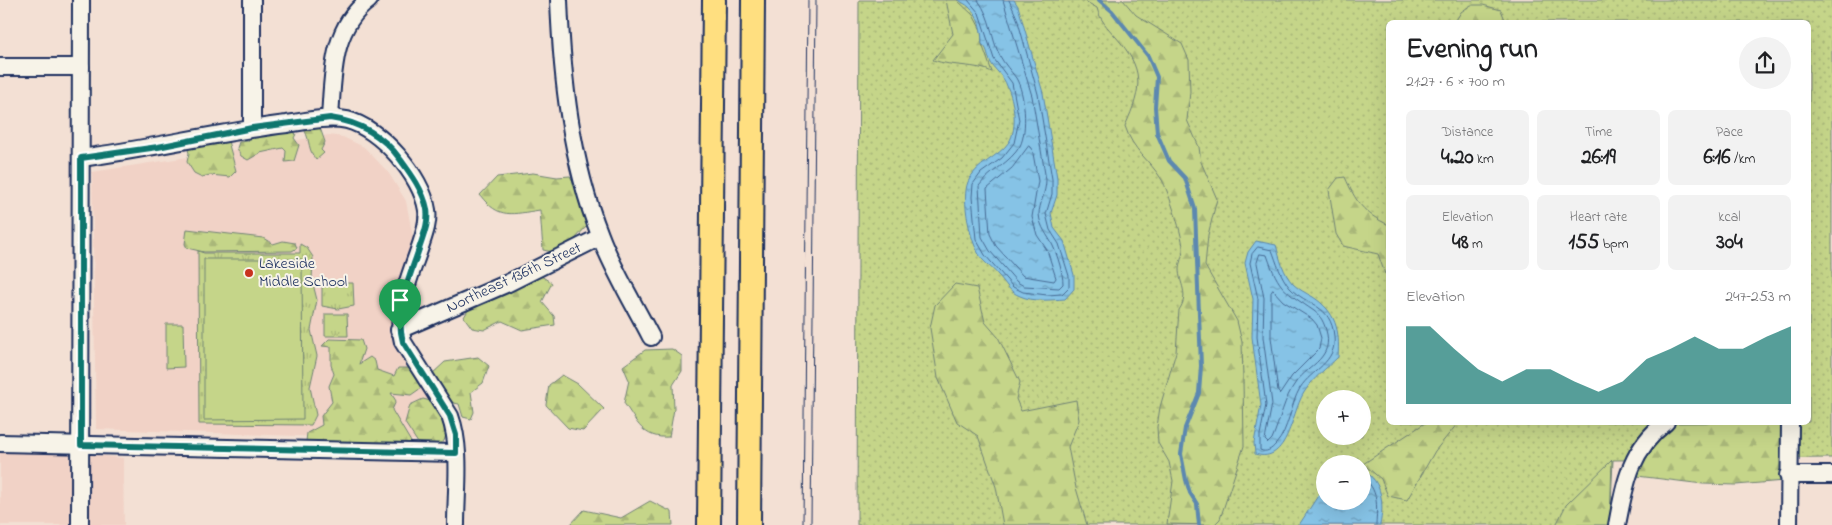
<!DOCTYPE html>
<html lang="en">
<head>
<meta charset="utf-8">
<style>
	:root { --surface:#fff; --page:#f2f2f2; --text:#202124; --muted:#757577; --accent:#0f766e }
	body { margin:0; font-family:"Indie Flower",sans-serif; background:var(--page); color:var(--text); height:100vh; display:flex; flex-direction:column; font-size:19px; white-space:nowrap }
	* { box-sizing:border-box; margin:0 }
	p { font-size:16px; color:var(--muted) }
	.icon { flex:none; width:28px; height:28px; fill:none; stroke:currentColor; stroke-width:2; stroke-linecap:round; stroke-linejoin:round }
	.map { position:relative; flex:1; overflow:hidden }
	.drawer { position:absolute; left:1386px; top:20px; width:425px; height:405px; display:flex; flex-direction:column; background:var(--surface); border-radius:8px; box-shadow:0 5px 20px #0002 }
	.drawer>* { flex:none }
	.tools { position:absolute; left:1316px; top:390px; display:grid; gap:10px }
	.tools a { display:grid; place-items:center; width:55px; height:55px; border-radius:50%; background:var(--surface); box-shadow:0 5px 20px #0002; font-size:25px }
	.pin { position:absolute; display:grid; place-items:center; width:42px; height:42px; color:#fff; margin:-51px -21px; border-radius:50% 50% 50% 0; rotate:-45deg; box-shadow:0 0 5px #0007 }
	.pin .icon { rotate:45deg }
	.round { display:grid; place-items:center; flex:none; width:52px; height:52px; border-radius:26px; background:var(--page) }
	.overview { display:flex; align-items:center; justify-content:space-between; height:85px; padding:0 20px }
	h1 { font-size:28px; font-weight:700; line-height:38px }
	.stats { display:grid; grid-template-columns:repeat(3,1fr); gap:8px; height:85px; padding:5px 20px }
	.stats div { display:grid; align-content:center; border-radius:8px; background:var(--page); text-align:center }
	.stats b { font-size:21px; font-weight:700 }
	.stats small { font-size:14px; font-weight:400 }
	.stats p { font-size:14px }
	.chart { height:140px; padding:10px 20px }
	.chart p { display:flex; justify-content:space-between }
	.chart svg { width:100%; height:90px; margin-top:5px; fill:var(--accent); opacity:.7 }
	.map>svg:first-child { display:block }
	.built { fill:#f1d2c6 }
	.grass { fill:url(#grass-dots); stroke:#708274; fill-rule:evenodd }
	.forest { fill:url(#forest-firs); stroke:#708274 }
	.park { fill:url(#park-tufts); stroke:#708274 }
	.pitch { fill:#c5d589; stroke:#708274 }
	.water { fill:url(#water-ripples); stroke:#5b88b0 }
	.lines { fill:none; stroke-linecap:round; stroke-linejoin:round }
	.shore { stroke:#466a94; stroke-width:1 }
	.stream { stroke:#5b88b0; stroke-width:4 }
	.minor-casing { stroke:#1b2f5e; stroke-width:20 }
	.highway-casing { stroke:#1b2f5e; stroke-width:26 }
	.minor { stroke:#f7f3e8; stroke-width:16 }
	.highway { stroke:#ffdf80; stroke-width:22 }
	.tram { stroke:#1b2f5e; stroke-width:1 }
	.route-casing { stroke:#fff; stroke-width:10 }
	.route { stroke:#0f766e; stroke-width:6 }
	.poi-dot { fill:#c8321e; stroke:#f7f3e8; stroke-width:2 }
	.labels { text-anchor:middle; dominant-baseline:central; stroke-width:4; stroke-linejoin:round; paint-order:stroke }
	.poi-label { font-size:16px; fill:#1b2f5e; stroke:#f7f3e8; text-anchor:start }
	.street-label { font-size:16px; fill:#1b2f5e; stroke:#f7f3e8 }
</style>
</head>
<body>
<div class="map">
<svg width="1832" height="525" viewBox="0 0 1832 525">
	<defs>
		<pattern id="grass-dots" width="8" height="8" patternUnits="userSpaceOnUse" patternTransform="scale(1.25)"><rect width="8" height="8" fill="#c5d589"/><path d="M2 2h.1M6 6h.1" fill="none" stroke="#a9b779" stroke-width="1.8" stroke-linecap="round"/></pattern>
		<pattern id="forest-firs" width="22" height="20" patternUnits="userSpaceOnUse" patternTransform="scale(1.25)"><rect width="22" height="20" fill="#c5d589"/><path d="M5 1l3.5 6h-7zM16 11l3.5 6h-7z" fill="#a9b779"/></pattern>
		<pattern id="park-tufts" width="24" height="20" patternUnits="userSpaceOnUse" patternTransform="scale(1.25)"><rect width="24" height="20" fill="#c5d589"/><path d="M3 7l-1-3M5 7V3M7 7l1-3M15 17l-1-3M17 17v-4M19 17l1-3" fill="none" stroke="#a9b779"/></pattern>
		<pattern id="water-ripples" width="26" height="14" patternUnits="userSpaceOnUse" patternTransform="scale(1.25)"><rect width="26" height="14" fill="#86c3e6"/><path d="M2 4q2-2 4 0t4 0M15 11q2-2 4 0t4 0" fill="none" stroke="#6d9fbe"/></pattern>
	</defs>
	<rect width="100%" height="100%" fill="#f3e0d4"/>
	<filter id="ink" filterUnits="userSpaceOnUse"><feTurbulence type="fractalNoise" baseFrequency=".02" numOctaves="2"/><feDisplacementMap in="SourceGraphic" scale="10" xChannelSelector="R" yChannelSelector="G"/><feConvolveMatrix kernelMatrix="1 2 1 2 8 2 1 2 1" color-interpolation-filters="sRGB"/></filter>
	<g filter="url(#ink)">
		<g class="built">
			<polygon points="329,135 343,137 364,147 388,172 406,201 413,238 395,308 435,402 439,441 96,429 92,172"/>
			<polygon points="0,450 66,452 123,458 124,525 0,525"/>
		</g>
		<path class="grass" d="M 859,0 L 1832,0 L 1832,458 L 1613,460 L 1610,525 L 857,525 ZM 1389,22 L 1809,22 L 1809,422 L 1389,422 ZM 1325,399 L 1362,399 L 1362,436 L 1325,436 ZM 1325,464 L 1362,464 L 1362,501 L 1325,501 Z"/>
		<g class="forest">
			<path d="M 946,0 L 957,0 L 973,15 L 981,30 L 982,44 L 992,72 C 977,64 952,67 933,60 L 953,34 Z"/>
			<path d="M 1083,0 L 1123,0 L 1136,15 L 1182,44 L 1189,60 L 1190,92 L 1187,120 L 1199,147 L 1201,162 L 1217,199 L 1208,235 L 1205,266 L 1237,321 L 1242,342 L 1243,379 L 1244,446 L 1220,519 L 1214,525 L 1167,524 L 1173,481 L 1169,462 L 1158,443 L 1157,427 L 1160,407 L 1176,352 L 1179,310 C 1190,294 1179,284 1179,269 C 1179,263 1183,256 1183,250 C 1184,239 1168,190 1162,180 C 1149,159 1133,151 1125,126 C 1143,87 1144,69 1116,37 C 1107,27 1100,20 1097,8 Z"/>
			<polygon points="1471,5 1483,5 1501,10 1506,22 1455,22 1461,12"/>
			<path d="M 311,124 L 319,125 L 325,142 L 321,150 L 324,153 L 316,160 C 308,150 310,141 305,131 Z"/>
			<polygon points="291,130 296,134 294,138 299,145 294,161 285,162 286,151 283,148 260,153 248,160 241,156 237,148 239,142 248,141 250,136"/>
			<polygon points="221,138 228,141 236,171 230,177 210,175 202,177 194,173 187,162 189,153 187,146"/>
			<path d="M 533,173 L 557,177 L 570,176 L 582,197 L 587,226 L 574,240 L 553,252 L 543,250 L 540,210 C 512,214 499,220 480,195 L 497,177 Z"/>
			<path d="M 1345,177 C 1356,202 1363,213 1389,225 L 1389,273 L 1385,274 L 1378,254 L 1343,246 L 1336,234 L 1329,190 L 1338,178 Z"/>
			<polygon points="187,229 263,238 273,244 283,241 295,243 297,248 292,251 204,252 187,248 185,244"/>
			<polygon points="541,276 552,283 542,302 554,316 555,325 522,330 502,321 484,330 472,328 464,317 473,302"/>
			<polygon points="955,284 977,288 985,322 998,337 1020,382 1016,399 1021,411 1076,400 1079,420 1068,447 1076,488 1087,525 1003,525 996,487 978,436 957,422 938,378 930,328 935,305"/>
			<polygon points="329,339 361,340 364,349 359,364 370,357 375,361 377,370 394,376 398,368 409,368 418,377 421,388 411,395 391,393 396,401 392,410 411,442 408,450 311,446 306,441 307,433 322,425 321,416 332,402 329,386 334,374 331,365 331,347 322,346"/>
			<path d="M 672,349 L 682,356 L 682,371 L 673,385 L 674,409 L 669,437 C 643,439 637,422 624,403 L 629,380 L 623,366 L 645,350 Z"/>
			<polygon points="478,357 489,366 483,383 471,392 474,412 471,419 463,417 459,404 448,402 432,374 445,362"/>
			<polygon points="562,375 578,384 604,409 583,431 568,428 546,405 549,385"/>
			<polygon points="423,399 438,403 449,425 444,441 430,449 418,443 405,423 410,405"/>
			<polygon points="1785,422 1784,481 1736,485 1703,484 1637,476 1650,449 1674,427 1669,423"/>
			<polygon points="1425,423 1458,423 1435,451 1407,500 1388,496 1381,479 1363,464"/>
			<polygon points="1612,460 1610,525 1556,525 1566,505"/>
			<polygon points="650,501 672,512 673,525 570,525 584,510 621,518"/>
		</g>
		<g class="park">
			<polygon points="300,244 307,248 313,257 312,280 317,300 311,330 317,356 310,387 316,415 311,425 199,424 198,251 204,253 300,253"/>
			<polygon points="322,283 353,283 354,306 338,309 322,306"/>
			<polygon points="325,314 347,314 348,336 325,336"/>
		</g>
		<g class="pitch">
			<polygon points="204,259 302,259 303,419 204,420"/>
			<polygon points="166,324 183,324 184,367 166,368"/>
		</g>
		<g class="water">
			<path d="M 959,0 L 1014,0 L 1018,6 L 1043,93 L 1057,178 L 1057,195 L 1051,213 L 1054,228 L 1064,241 L 1074,275 L 1074,289 L 1065,299 C 1051,300 1033,302 1020,296 C 1009,292 1006,283 998,275 C 993,268 984,263 980,256 C 970,241 961,199 968,182 C 975,164 999,157 1009,142 C 1018,128 1014,100 1007,86 C 1004,76 994,70 990,61 C 987,54 988,49 982,44 C 982,31 979,16 969,7 C 966,4 962,3 959,0 Z"/>
			<path d="M 1256,241 L 1276,245 C 1280,259 1283,273 1293,284 C 1298,289 1306,293 1313,297 C 1336,312 1340,330 1338,357 C 1327,368 1313,378 1305,391 C 1291,411 1289,465 1255,454 L 1254,443 L 1261,405 L 1252,337 L 1253,299 L 1245,263 L 1248,252 Z"/>
			<path d="M 1363,471 C 1383,480 1384,506 1380,525 L 1299,525 L 1325,485 L 1325,501 L 1362,501 Z"/>
		</g>
		<g class="lines">
			<g class="shore">
				<polyline points="968,0 979,13 994,59 1012,83 1019,120 1014,143 1002,158 981,173 973,184 972,197 976,239 985,255 1013,287 1023,292 1047,295 1062,294 1069,287 1069,276 1059,244 1050,230 1046,214 1052,194 1052,179 1038,94 1017,18 1009,0"/>
				<path d="M 978,0 C 993,21 990,37 1000,56 C 1004,64 1011,71 1016,78 C 1025,93 1028,130 1020,146 C 1010,163 991,170 979,186 L 982,237 L 990,251 L 1017,282 L 1024,286 L 1059,288 L 1063,284 C 1063,273 1058,257 1053,246 C 1048,235 1040,228 1039,214 C 1039,205 1046,192 1046,180 L 1032,96 L 1003,0"/>
				<polygon points="1029,146 1032,148 1038,181 1032,217 1037,235 1047,250 1056,278 1054,281 1023,276 996,246 990,234 987,189 1012,168"/>
				<path d="M 1258,247 L 1272,250 C 1277,263 1280,276 1290,288 C 1307,306 1331,304 1334,336 C 1337,363 1312,369 1300,388 C 1290,405 1289,430 1276,444 C 1271,450 1266,453 1260,450 L 1260,435 L 1266,405 L 1257,337 L 1258,299 L 1250,263 L 1252,254 Z"/>
				<path d="M 1260,254 L 1267,255 C 1279,290 1285,291 1314,311 C 1321,316 1324,323 1326,330 C 1334,358 1310,364 1296,382 C 1284,398 1280,421 1272,439 L 1268,443 L 1265,440 L 1272,404 L 1263,337 L 1264,298 L 1257,263 Z"/>
				<polygon points="1273,290 1283,301 1312,319 1317,325 1321,338 1319,349 1292,376 1280,394 1278,392 1271,337 1271,293"/>
				<path d="M 1362,476 C 1379,490 1377,505 1376,525"/>
			</g>
			<polyline class="stream" points="1099,0 1112,11 1148,56 1157,77 1155,107 1157,133 1169,161 1185,178 1195,209 1201,366 1199,393 1185,428 1181,454 1186,480 1190,493 1197,504 1199,525"/>
			<g class="minor-casing">
				<g id="minor">
					<polyline points="252,0 252,128"/>
					<path d="M 559,0 C 562,79 571,161 600,235 C 613,270 634,304 651,337"/>
					<polyline points="0,67 81,67"/>
					<path d="M 330,118 C 333,76 331,28 369,0"/>
					<path d="M 81,158 C 150,149 218,132 287,124 C 306,121 328,116 347,120 C 380,128 422,176 427,210 C 429,222 424,235 420,247 C 410,277 394,310 403,342 L 450,416 C 462,449 456,490 456,525"/>
					<polyline points="399,330 506,284 600,237"/>
					<polyline points="0,443 456,453"/>
					<polyline points="1788,475 1832,475"/>
					<polyline points="80,525 81,0"/>
					<path d="M 1617,525 C 1625,483 1630,450 1666,422"/>
					<polyline points="1789,525 1790,422"/>
				</g>
			</g>
			<g class="highway-casing">
				<g id="highway">
					<polyline points="709,525 714,0"/>
					<polyline points="749,525 753,0"/>
				</g>
			</g>
			<use href="#minor" class="minor"/>
			<use href="#highway" class="highway"/>
			<g class="tram">
				<polyline points="803,525 808,0"/>
				<polyline points="811,525 816,0"/>
			</g>
		</g>
	</g>
	<g class="lines" filter="url(#ink)">
		<g class="route-casing">
			<path id="route" d="M 330,118 C 359,122 382,134 400,159 C 411,174 423,190 427,209 C 429,222 424,234 420,246 C 410,277 394,310 403,342 L 450,416 L 456,435 L 456,453 L 81,445 L 81,158 L 158,147 L 252,128 Z"/>
		</g>
		<use href="#route" class="route"/>
	</g>
	<circle class="poi-dot" cx="249" cy="273" r="5"/>
	<g class="labels">
		<g class="poi-label">
			<text x="259" y="264">Lakeside<tspan x="259" dy="18">Middle School</tspan></text>
		</g>
		<g class="street-label">
			<text transform="translate(514 278) rotate(-25)">Northeast 136th Street</text>
		</g>
	</g>
</svg>
<div class="tools">
<a>+</a>
<a>−</a>
</div>
<div class="pin" style="left:400px;top:330px;background:#1e9e55"><svg class="icon" aria-label="arrive" viewBox="0 0 24 24"><path d="M6 21V4h12l-3 4 3 4H6"/></svg></div>
<section class="drawer">
<div class="overview"><div><h1>Evening run</h1><p>21:27 · 6 × 700 m</p></div><a class="round"><svg class="icon" aria-label="share" viewBox="0 0 24 24"><path d="M12 15V3M7 8l5-5 5 5M5 13v7h14v-7"/></svg></a></div>
<div class="stats">
<div><p>Distance</p><b>4.20<small> km</small></b></div>
<div><p>Time</p><b>26:19</b></div>
<div><p>Pace</p><b>6:16<small> /km</small></b></div>
</div>
<div class="stats">
<div><p>Elevation</p><b>48<small> m</small></b></div>
<div><p>Heart rate</p><b>155<small> bpm</small></b></div>
<div><p>kcal</p><b>304</b></div>
</div>
<div class="chart"><p><span>Elevation</span>247–253 m</p>
<svg viewBox="0 0 160 44" preserveAspectRatio="none"><path d="M0 44V6L10 6L20 17L30 27L40 33L50 27L60 27L70 33L80 38L90 33L100 22L110 17L120 11L130 17L140 17L150 11L160 6V44z"/></svg>
</div>
</section>
</div>
</body>
</html>
